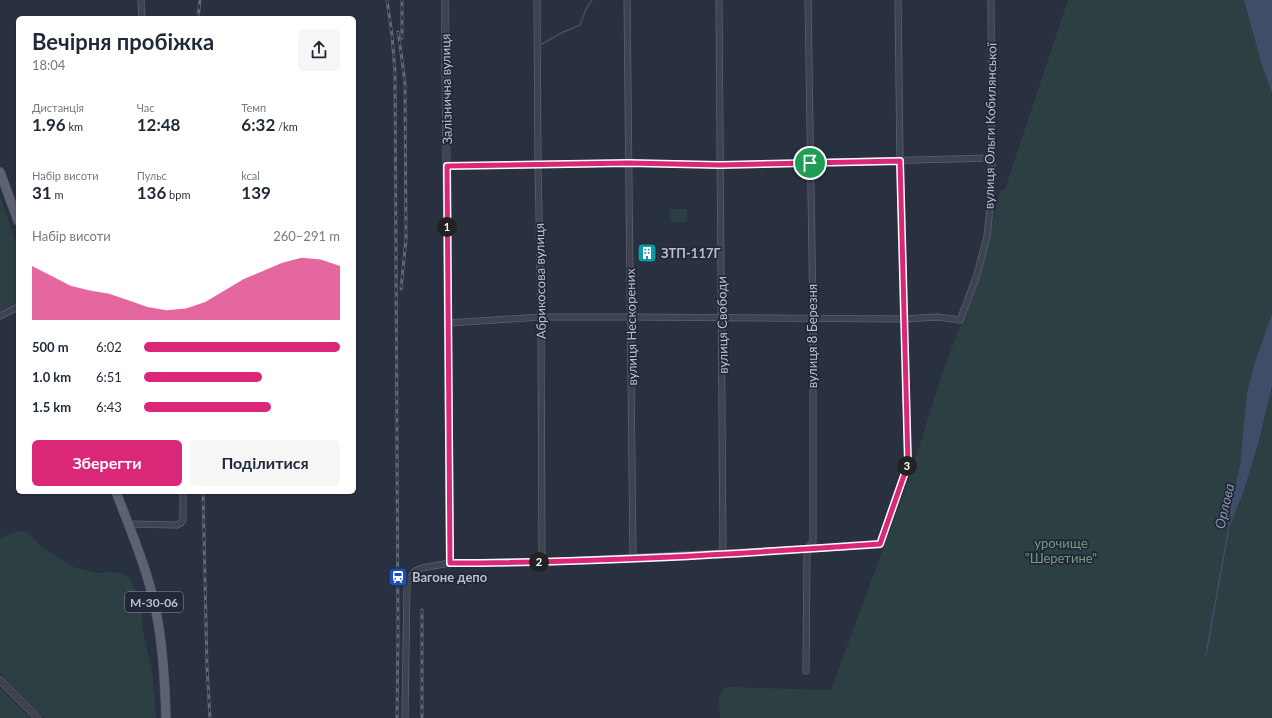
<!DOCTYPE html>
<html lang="uk">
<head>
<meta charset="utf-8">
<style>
	:root { --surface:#fff; --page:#f6f6f7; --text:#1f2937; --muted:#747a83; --accent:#db2777 }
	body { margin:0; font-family:Lato,sans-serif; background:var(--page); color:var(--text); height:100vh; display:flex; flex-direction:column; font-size:15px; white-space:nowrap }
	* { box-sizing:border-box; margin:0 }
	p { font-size:13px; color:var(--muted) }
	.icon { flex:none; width:22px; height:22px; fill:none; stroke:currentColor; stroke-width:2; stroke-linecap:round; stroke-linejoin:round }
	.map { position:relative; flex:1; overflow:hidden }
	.panel { position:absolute; left:16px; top:16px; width:340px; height:478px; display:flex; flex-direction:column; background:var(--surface); border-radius:6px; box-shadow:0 1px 3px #0004 }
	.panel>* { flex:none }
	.pin { position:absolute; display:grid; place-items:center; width:34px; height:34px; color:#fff; margin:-17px; border:2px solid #fff; border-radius:50%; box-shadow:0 1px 4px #0007 }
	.km { position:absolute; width:20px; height:20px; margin:-10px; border-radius:50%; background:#222; color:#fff; font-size:11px; line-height:20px; text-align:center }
	.round { display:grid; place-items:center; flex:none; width:42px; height:42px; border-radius:6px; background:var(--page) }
	.head { display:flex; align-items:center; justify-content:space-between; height:68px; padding:0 16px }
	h1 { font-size:22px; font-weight:700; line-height:30px }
	.stats { display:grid; grid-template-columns:repeat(3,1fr); gap:6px; height:68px; padding:4px 16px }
	.stats div { display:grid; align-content:center }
	.stats b { font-size:17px; font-weight:700 }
	.stats small { font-size:11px; font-weight:400 }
	.stats p { font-size:11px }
	.chart { height:112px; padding:8px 16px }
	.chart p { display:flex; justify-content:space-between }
	.chart svg { width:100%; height:72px; margin-top:4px; fill:var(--accent); opacity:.7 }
	.action { display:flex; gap:8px; margin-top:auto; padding:8px 16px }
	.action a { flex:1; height:46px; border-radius:6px; background:var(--accent); color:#fff; font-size:16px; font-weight:700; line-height:46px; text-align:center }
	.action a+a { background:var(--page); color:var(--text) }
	ul { padding:0 16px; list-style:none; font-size:13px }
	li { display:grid; grid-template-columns:64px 48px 1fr; align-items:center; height:30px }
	li i { height:10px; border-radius:5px; background:var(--accent) }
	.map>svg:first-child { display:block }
	.green { fill:#2c3f43 }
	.water { fill:#414c69 }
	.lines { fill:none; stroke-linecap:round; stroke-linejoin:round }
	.stream { stroke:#414c69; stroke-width:1.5 }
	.minor-casing { stroke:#5c616f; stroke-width:7 }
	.tertiary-casing { stroke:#5c616f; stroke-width:8 }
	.primary-casing { stroke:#474c5b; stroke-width:10 }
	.minor { stroke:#3d4351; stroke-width:5.5 }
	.tertiary { stroke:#3d4351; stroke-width:7 }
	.primary { stroke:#5c6271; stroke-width:9 }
	.rail-casing { stroke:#606778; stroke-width:3 }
	.rail { stroke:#222837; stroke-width:1.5; stroke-dasharray:4.5; stroke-linecap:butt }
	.route-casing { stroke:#fff; stroke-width:8 }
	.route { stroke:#db2777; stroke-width:5 }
	.labels { text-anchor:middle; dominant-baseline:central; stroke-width:3.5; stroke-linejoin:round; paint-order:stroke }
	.shield { fill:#222837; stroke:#8d929f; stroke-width:1 }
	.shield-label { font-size:12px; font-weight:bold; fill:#bbbfcb }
	.street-label { font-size:13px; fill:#bbbfcb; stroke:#222837 }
	.poi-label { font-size:13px; font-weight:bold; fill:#bbbfcb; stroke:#222837; text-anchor:start }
	.park-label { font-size:13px; fill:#749a81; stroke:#222837 }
	.water-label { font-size:14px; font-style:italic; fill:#8591b0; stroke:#222837 }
</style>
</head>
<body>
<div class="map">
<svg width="1272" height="718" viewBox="0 0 1272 718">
	<rect width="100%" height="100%" fill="#293141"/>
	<g class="green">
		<polygon points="1068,0 1244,0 1262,66 1272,93 1272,314 1247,392 1240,466 1232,499 1260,437 1272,386 1272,718 720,718 719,696 726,687 831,690 910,476 943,371 978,280 1000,191 1005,189"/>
		<polygon points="0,197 18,248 18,302 0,311"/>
		<rect x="670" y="209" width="17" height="13"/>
		<polygon points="17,531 26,532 43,548 76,568 98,573 116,572 128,577 133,585 140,600 143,632 152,672 156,718 45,718 0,673 0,538"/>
		<polygon points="0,688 30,718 0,718"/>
	</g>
	<g class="water">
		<polygon points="1244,0 1272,0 1272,93 1262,66"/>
		<polygon points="1272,314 1272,386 1260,437 1244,490 1227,533 1232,499 1240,466 1247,392 1255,362"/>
	</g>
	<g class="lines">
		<g class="stream">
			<polyline points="542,44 561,33 580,25 586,9 592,0"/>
			<polyline points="1206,655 1228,532"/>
		</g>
		<g class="minor-casing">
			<g id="minor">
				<polyline points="141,0 142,18"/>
				<polyline points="537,0 538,165 541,317 542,562"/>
				<polyline points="627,0 633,558"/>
				<polyline points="719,0 723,554"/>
				<polyline points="447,166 629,163 720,165 992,158"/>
				<polyline points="0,316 18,307"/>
				<polyline points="449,323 541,317 630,317 904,319 937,317 960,320 977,275 987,236 992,191 991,0"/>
				<polyline points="128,524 177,525 181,523 183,520 183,492"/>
				<polyline points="806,671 807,549 813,542 813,318 808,0"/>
				<polyline points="405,718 407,585 409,580 415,571 422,568 450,563 542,562 807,549 880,545 908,464 900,161 898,0"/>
			</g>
		</g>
		<g class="tertiary-casing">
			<g id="tertiary">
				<polyline points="445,0 450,563"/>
				<polyline points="0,680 38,718"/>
			</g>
		</g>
		<g class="primary-casing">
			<g id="primary">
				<polyline points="0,172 18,221"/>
				<path d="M 116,492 C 131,531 148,571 156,611 C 163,646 165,682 166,718"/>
			</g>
		</g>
		<use href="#minor" class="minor"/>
		<use href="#tertiary" class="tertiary"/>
		<use href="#primary" class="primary"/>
		<g class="rail-casing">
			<g id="rail">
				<polyline points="387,0 392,35 395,72 398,632 397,718"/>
				<polyline points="198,18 200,0"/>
				<polyline points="398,32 401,52 405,83 406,239 401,289"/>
				<polyline points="402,38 402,0"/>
				<polyline points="203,492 207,667 210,718"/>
				<polyline points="422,610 422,718"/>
			</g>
		</g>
		<use href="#rail" class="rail"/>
	</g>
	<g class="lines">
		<g class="route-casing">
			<path id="route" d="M 900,161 L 908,464 L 880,544 C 737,554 594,563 450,563 L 447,166 L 629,163 L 720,165 Z"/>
		</g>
		<use href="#route" class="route"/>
	</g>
	<defs>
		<g id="building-square" transform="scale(1)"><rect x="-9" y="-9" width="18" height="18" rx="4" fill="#0f9aa8" stroke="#222837"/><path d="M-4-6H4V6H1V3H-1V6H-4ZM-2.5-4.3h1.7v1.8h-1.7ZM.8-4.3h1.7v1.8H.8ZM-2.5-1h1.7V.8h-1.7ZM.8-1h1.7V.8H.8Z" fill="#fff"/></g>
		<g id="station-square" transform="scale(1)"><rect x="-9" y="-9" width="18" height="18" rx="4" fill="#1a4fb4" stroke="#222837"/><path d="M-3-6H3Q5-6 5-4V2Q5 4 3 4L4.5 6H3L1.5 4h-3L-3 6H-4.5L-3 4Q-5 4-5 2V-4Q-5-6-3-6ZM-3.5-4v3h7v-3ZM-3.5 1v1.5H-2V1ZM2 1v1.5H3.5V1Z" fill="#fff"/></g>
	</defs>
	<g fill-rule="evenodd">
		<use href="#building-square" x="647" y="253"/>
		<use href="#station-square" x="398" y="577"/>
	</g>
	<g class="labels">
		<rect class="shield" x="125" y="592" width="58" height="20" rx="3"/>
		<g class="shield-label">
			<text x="154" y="602">М-30-06</text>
		</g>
		<g class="street-label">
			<text transform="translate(446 89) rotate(-91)">Залізнична вулиця</text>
			<text transform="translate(990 126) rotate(-89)">вулиця Ольги Кобилянської</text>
			<text transform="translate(540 281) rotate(-91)">Абрикосова вулиця</text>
			<text transform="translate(722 325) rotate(-91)">вулиця Свободи</text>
			<text transform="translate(631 327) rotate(-91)">вулиця Нескорених</text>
			<text transform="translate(812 336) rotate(-90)">вулиця 8 Березня</text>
		</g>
		<g class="poi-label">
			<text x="661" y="253">ЗТП-117Г</text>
			<text x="412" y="577">Вагоне депо</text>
		</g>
		<g class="park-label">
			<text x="1061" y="543">урочище<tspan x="1061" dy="15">"Шеретине"</tspan></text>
		</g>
		<g class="water-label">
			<text transform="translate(1224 506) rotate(-77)">Орлова</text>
		</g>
	</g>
</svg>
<div class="pin" style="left:810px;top:163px;background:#1e9e55"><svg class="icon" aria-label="arrive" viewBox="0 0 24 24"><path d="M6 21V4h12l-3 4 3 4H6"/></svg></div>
<b class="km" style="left:447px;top:227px">1</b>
<b class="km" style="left:539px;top:562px">2</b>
<b class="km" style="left:907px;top:466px">3</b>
<section class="panel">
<div class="head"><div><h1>Вечірня пробіжка</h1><p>18:04</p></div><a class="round"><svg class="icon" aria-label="share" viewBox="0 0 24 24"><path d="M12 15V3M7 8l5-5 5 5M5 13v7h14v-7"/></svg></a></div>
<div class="stats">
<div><p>Дистанція</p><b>1.96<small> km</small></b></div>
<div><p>Час</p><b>12:48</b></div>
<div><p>Темп</p><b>6:32<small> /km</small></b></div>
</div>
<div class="stats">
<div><p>Набір висоти</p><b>31<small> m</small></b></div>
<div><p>Пульс</p><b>136<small> bpm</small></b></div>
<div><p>kcal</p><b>139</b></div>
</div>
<div class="chart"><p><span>Набір висоти</span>260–291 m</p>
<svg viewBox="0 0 160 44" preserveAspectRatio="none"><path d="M0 44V11L10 17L20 23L30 26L40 28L50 32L60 36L70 38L80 37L90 33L100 26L110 19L120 14L130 9L140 6L150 7L160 11V44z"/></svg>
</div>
<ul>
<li><b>500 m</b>6:02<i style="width:100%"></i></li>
<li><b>1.0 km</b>6:51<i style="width:60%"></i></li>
<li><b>1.5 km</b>6:43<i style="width:65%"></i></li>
</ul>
<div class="action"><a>Зберегти</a><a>Поділитися</a></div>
</section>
</div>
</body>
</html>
